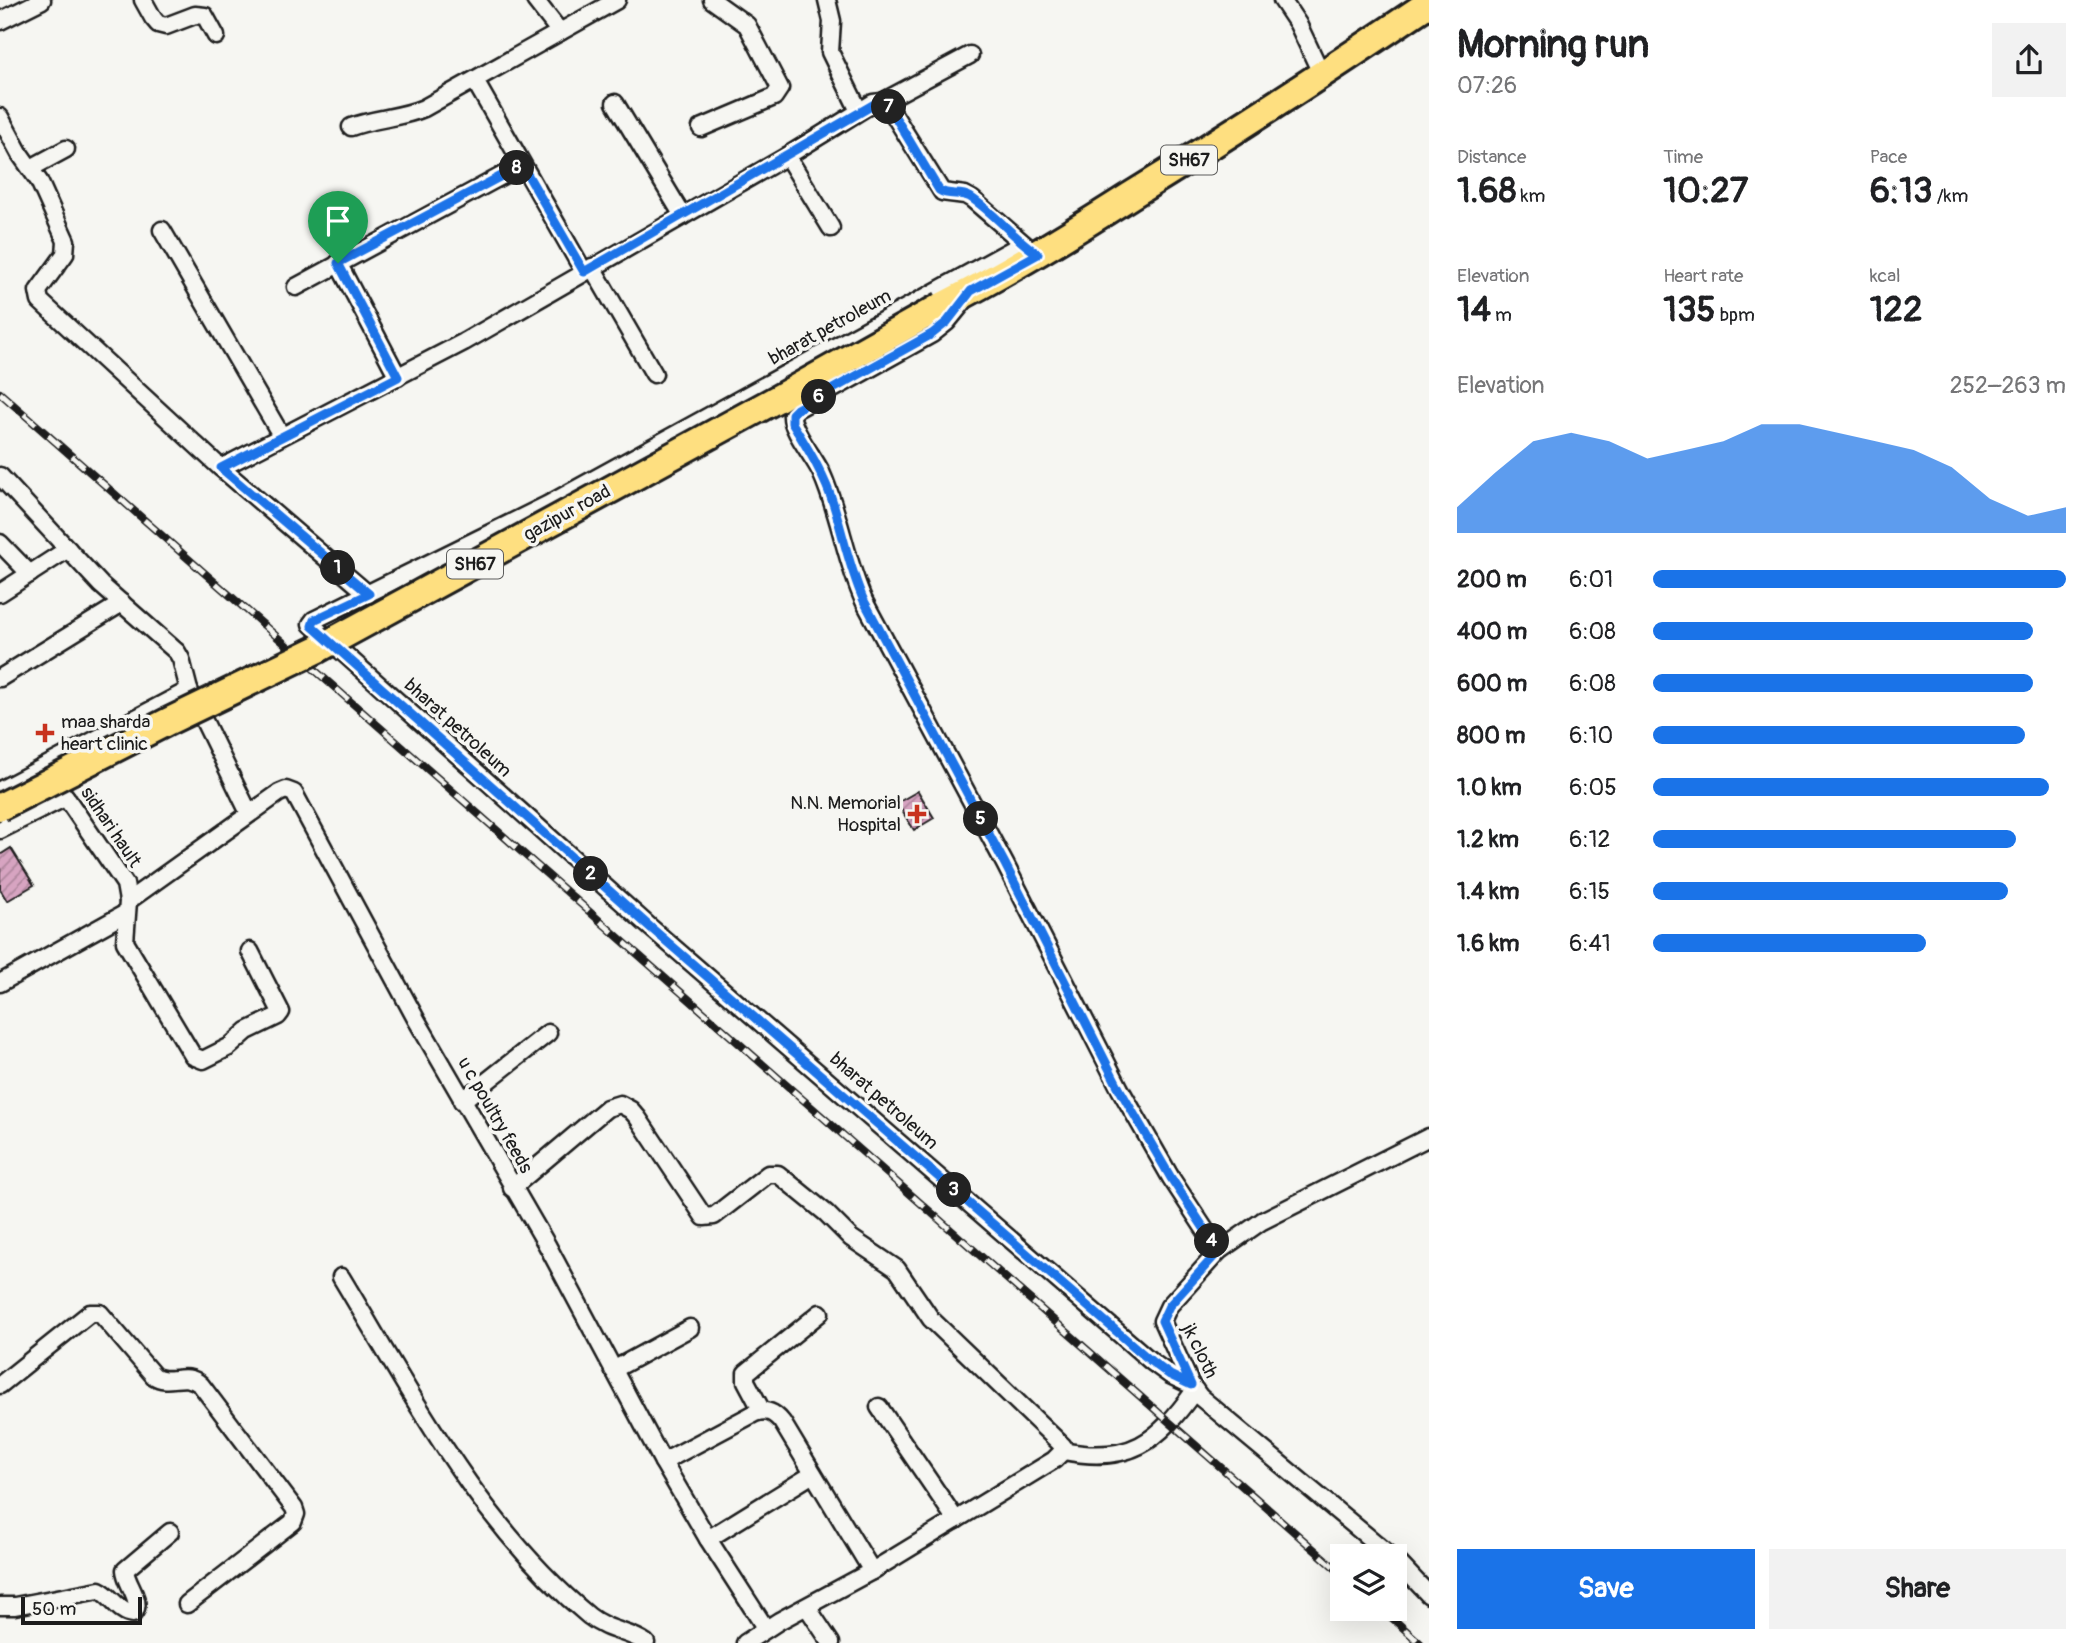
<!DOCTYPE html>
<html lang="en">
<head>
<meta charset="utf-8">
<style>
	:root { --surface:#fff; --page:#f2f2f2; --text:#202124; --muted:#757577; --accent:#1a73e8 }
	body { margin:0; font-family:Pangolin,sans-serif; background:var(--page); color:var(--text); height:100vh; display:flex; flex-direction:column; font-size:26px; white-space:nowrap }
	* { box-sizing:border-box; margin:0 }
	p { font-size:23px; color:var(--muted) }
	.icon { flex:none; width:38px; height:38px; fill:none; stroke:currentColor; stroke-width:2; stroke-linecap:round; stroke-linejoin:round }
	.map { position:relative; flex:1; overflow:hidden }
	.panel { display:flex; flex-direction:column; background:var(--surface); width:665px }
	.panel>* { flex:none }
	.buttons { position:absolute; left:1330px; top:1544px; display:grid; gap:14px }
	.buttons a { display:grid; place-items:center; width:77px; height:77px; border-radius:0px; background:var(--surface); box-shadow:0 7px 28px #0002; font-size:35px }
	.scale { position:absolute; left:21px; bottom:18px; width:121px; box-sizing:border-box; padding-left:7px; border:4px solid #1c1c1c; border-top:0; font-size:19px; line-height:24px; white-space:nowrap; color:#1c1c1c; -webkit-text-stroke:5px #f6f6f2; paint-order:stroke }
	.pin { position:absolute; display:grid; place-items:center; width:60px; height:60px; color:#fff; margin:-72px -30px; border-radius:50% 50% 50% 0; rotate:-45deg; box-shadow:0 0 7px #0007 }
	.pin .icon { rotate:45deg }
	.km { position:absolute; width:35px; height:35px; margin:-18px; border-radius:50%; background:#222; color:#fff; font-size:19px; line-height:35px; text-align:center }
	.round { display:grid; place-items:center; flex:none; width:74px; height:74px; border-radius:0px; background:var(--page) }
	.head { display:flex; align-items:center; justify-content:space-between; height:119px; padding:0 28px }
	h1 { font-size:38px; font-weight:700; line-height:52px }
	.metrics { display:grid; grid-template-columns:repeat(3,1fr); gap:10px; height:119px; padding:7px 28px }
	.metrics div { display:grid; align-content:center }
	.metrics b { font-size:35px; font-weight:700 }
	.metrics small { font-size:19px; font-weight:400 }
	.metrics p { font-size:19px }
	.chart { height:196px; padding:14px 28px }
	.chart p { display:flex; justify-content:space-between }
	.chart svg { width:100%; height:126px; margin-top:7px; fill:var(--accent); opacity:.7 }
	.primary-button { display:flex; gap:14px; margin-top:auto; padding:14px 28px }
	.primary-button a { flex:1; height:80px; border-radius:0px; background:var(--accent); color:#fff; font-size:28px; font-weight:700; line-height:80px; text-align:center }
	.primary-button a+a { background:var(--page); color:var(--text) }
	ul { padding:0 28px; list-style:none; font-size:23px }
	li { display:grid; grid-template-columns:112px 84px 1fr; align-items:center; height:52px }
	li i { height:18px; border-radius:9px; background:var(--accent) }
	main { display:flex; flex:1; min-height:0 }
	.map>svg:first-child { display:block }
	.building { fill:url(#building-hatch); stroke:#1c1c1c; stroke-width:2 }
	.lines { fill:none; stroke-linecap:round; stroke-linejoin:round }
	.street-casing { stroke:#1c1c1c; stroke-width:21 }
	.primary-casing { stroke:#1c1c1c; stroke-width:32 }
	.street { stroke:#f6f6f2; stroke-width:16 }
	.primary { stroke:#fedf80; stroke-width:26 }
	.rail-casing { stroke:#1c1c1c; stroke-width:8 }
	.rail { stroke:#f6f6f2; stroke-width:5; stroke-dasharray:16; stroke-linecap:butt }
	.primary-bridge-casing { stroke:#1c1c1c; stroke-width:32; stroke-linecap:butt }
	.primary-bridge { stroke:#fedf80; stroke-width:26 }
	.route-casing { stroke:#fff; stroke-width:14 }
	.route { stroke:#1a73e8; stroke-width:9 }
	.poi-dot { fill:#c8321e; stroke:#f6f6f2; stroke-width:2.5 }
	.labels { text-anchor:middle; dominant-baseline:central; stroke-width:7; stroke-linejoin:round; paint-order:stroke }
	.shield { fill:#f6f6f2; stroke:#5d5d5c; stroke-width:2 }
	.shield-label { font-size:18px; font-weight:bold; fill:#1c1c1c }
	.street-label { font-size:19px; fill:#1c1c1c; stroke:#f6f6f2 }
	.poi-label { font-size:19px; fill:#1c1c1c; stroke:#f6f6f2; text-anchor:start }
</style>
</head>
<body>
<main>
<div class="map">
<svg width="1429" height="1643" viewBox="0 0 1429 1643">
	<defs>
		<pattern id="building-hatch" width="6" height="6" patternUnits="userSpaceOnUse" patternTransform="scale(1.75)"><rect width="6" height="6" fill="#d7a4c1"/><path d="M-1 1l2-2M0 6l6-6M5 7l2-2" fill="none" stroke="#ae859c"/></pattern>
	</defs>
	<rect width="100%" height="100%" fill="#f6f6f2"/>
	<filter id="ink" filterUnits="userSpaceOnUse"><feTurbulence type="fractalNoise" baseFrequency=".0143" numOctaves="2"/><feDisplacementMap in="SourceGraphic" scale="14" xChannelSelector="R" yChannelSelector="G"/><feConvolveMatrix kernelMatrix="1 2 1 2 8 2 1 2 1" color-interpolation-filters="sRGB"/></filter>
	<g filter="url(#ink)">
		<g class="building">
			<polygon points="918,791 934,818 914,830 897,803"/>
			<polygon points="11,848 34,885 7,901 0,889 0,855"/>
		</g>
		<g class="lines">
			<g class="street-casing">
				<g id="street">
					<polyline points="143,0 153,18 158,24 166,26 195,15 205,16 216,36"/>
					<polyline points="535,0 560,32"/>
					<polyline points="827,0 832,21 830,52 859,111"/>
					<polyline points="1282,0 1298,24 1322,75"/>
					<polyline points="0,21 42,0"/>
					<polyline points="475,81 584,272"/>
					<polyline points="882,102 970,55"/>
					<polyline points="615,103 683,216"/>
					<polyline points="0,117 20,154 39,181 66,241 65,254 38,291 40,301 221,468 368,594"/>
					<path d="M 351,127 C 375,118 401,118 424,108 L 617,0"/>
					<polyline points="701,128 774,97 780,88 747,25 712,0"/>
					<polyline points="787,156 831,228"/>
					<polyline points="31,168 66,149"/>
					<polyline points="162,230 281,435"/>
					<polyline points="1022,244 547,505 314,620 311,624 650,927 1152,1362 1170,1375 1191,1385"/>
					<polyline points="338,263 398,377"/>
					<polyline points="592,267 654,374"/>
					<polyline points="296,287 522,165"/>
					<path d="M 965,300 L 947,322 L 932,334 L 797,409 L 792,414 C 790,429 814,457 821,472 C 840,514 845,559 864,601 L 1005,864 L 1120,1089 L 1171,1178 L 1219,1251"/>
					<polyline points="221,468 464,342 787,156 873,103 882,102 889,107 942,192 965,195 972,199 1030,249"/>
					<polyline points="0,476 101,585 177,652 181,659 189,690 249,813"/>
					<polyline points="0,543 30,574"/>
					<polyline points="0,593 68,549"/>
					<polyline points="0,678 122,603"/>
					<polyline points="45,767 125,884 128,901 125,942 193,1056 203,1060 229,1047 247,1031 278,1016 281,1012 250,951"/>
					<polyline points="0,790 189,690"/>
					<polyline points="0,830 66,797"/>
					<polyline points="128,901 279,793 286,790 294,793 416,1019 547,1245 663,1462 708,1539 766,1629"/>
					<polyline points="0,983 126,913"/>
					<polyline points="462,1101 548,1033"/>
					<polyline points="512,1188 607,1108 620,1104 631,1110 638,1118 704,1217 714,1216 768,1174 778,1174 826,1213 851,1238 897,1269 931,1319 1063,1446 1061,1453 1054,1460 872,1571 779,1621 745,1643"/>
					<path d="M 341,1277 C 413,1396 480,1526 589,1616 C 609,1632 630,1631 646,1643"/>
					<polyline points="613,1370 690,1328"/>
					<path d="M 0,1385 L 90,1313 L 100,1313 L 154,1376 C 170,1386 185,1370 201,1385 L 294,1508 L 296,1514 L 293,1522 L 187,1604"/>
					<polyline points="879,1407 956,1520"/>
					<polyline points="762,1411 746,1381 746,1373 820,1313"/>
					<path d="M 1063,1451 C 1130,1464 1157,1443 1195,1390"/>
					<path d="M 663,1462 L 755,1413 C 767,1409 774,1412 782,1422 L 872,1571"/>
					<polyline points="708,1539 813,1474"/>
					<polyline points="1391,1556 1200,1397 1191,1385 1162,1321 1169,1306 1219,1251 1262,1221 1429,1137"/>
					<polyline points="1395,1559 1429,1595"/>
					<path d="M 0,1606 L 15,1606 L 99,1590 C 112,1596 119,1613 133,1614 C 144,1601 126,1585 125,1570 L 170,1532"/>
					<polyline points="807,1607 831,1643"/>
				</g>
			</g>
			<g class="primary-casing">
				<path id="primary" d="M 942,306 C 1007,273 1069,235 1130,196 C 1231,134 1331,69 1429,3"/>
			</g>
			<use href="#street" class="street"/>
			<use href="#primary" class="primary"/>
			<g class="rail-casing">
				<g id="rail">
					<polyline points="0,393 1342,1574"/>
					<polyline points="1381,1608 1420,1643"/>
				</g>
			</g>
			<use href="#rail" class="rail"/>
			<g class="primary-bridge-casing">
				<polyline id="primary-bridge" points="0,807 167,722 318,649 775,400 942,306"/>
			</g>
			<use href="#primary-bridge" class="primary-bridge"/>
		</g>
	</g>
	<g class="lines" filter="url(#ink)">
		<g class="route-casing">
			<path id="route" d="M 878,102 L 885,104 L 891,110 L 939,190 C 949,197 960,191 970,197 C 995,213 1013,238 1038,254 L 971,291 L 947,322 L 932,334 L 797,409 L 792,414 L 792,423 C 808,449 825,476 834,506 C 844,539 850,570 864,601 L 1005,864 L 1120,1090 L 1171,1178 L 1219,1251 L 1169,1306 L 1162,1321 L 1191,1385 L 1170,1375 L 1152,1362 L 650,927 L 312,626 L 314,620 L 369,594 L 221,468 L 398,377 L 338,263 L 522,165 L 584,272 Z"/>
		</g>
		<use href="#route" class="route"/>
	</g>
	<g class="poi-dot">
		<path d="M41.5 722.5h7v7h7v7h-7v7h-7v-7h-7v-7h7z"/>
		<path d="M913.5 803.5h7v7h7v7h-7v7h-7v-7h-7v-7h7z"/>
	</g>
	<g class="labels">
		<g class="shield">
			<rect x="1161" y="145.5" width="56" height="29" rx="5"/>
			<rect x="447" y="549.5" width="56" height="29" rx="5"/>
		</g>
		<g class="shield-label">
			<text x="1189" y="160">SH67</text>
			<text x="475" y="564">SH67</text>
		</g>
		<g class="street-label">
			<text transform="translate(830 327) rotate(-29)">bharat petroleum</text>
			<text transform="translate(567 513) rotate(-29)">gazipur road</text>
			<text transform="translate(458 728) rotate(42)">bharat petroleum</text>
			<text transform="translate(111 827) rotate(56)">sidhari hault</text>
			<text transform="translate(884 1101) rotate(41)">bharat petroleum</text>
			<text transform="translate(495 1115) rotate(60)">u c poultry feeds</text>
			<text transform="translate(1200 1351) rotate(64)">jk cloth</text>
		</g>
		<g class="poi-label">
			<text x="61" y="722">maa sharda<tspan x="61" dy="22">heart clinic</tspan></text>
			<text x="901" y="803" text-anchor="end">N.N. Memorial<tspan x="901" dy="22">Hospital</tspan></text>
		</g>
	</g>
</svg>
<div class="buttons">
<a><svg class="icon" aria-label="layers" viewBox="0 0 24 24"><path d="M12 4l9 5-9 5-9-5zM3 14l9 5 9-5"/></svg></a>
</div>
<div class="scale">50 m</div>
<div class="pin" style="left:338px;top:263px;background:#1e9e55"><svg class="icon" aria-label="arrive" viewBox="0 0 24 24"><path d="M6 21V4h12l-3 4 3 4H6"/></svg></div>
<b class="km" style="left:338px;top:568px">1</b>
<b class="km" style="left:591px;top:874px">2</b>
<b class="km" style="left:954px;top:1190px">3</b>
<b class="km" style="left:1212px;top:1241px">4</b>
<b class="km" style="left:981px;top:819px">5</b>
<b class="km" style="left:819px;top:397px">6</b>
<b class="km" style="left:889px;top:107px">7</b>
<b class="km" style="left:517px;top:168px">8</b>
</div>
<section class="panel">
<div class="head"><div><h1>Morning run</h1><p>07:26</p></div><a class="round"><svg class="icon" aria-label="share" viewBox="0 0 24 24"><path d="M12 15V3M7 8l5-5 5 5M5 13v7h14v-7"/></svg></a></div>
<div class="metrics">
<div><p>Distance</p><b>1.68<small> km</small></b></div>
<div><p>Time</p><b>10:27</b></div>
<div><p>Pace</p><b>6:13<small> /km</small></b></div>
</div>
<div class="metrics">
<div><p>Elevation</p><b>14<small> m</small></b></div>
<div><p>Heart rate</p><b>135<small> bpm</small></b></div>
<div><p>kcal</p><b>122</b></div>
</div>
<div class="chart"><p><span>Elevation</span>252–263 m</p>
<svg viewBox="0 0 160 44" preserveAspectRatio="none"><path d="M0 44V35L10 23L20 12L30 9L40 12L50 18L60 15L70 12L80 6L90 6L100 9L110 12L120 15L130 21L140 32L150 38L160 35V44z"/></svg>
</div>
<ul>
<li><b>200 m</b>6:01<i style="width:100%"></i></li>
<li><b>400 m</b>6:08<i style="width:92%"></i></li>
<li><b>600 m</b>6:08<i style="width:92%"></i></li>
<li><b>800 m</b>6:10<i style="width:90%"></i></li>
<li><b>1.0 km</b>6:05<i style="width:96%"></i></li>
<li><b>1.2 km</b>6:12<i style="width:88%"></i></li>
<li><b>1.4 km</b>6:15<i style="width:86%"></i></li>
<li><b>1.6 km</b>6:41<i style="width:66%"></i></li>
</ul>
<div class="primary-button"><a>Save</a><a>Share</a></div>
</section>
</main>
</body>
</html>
